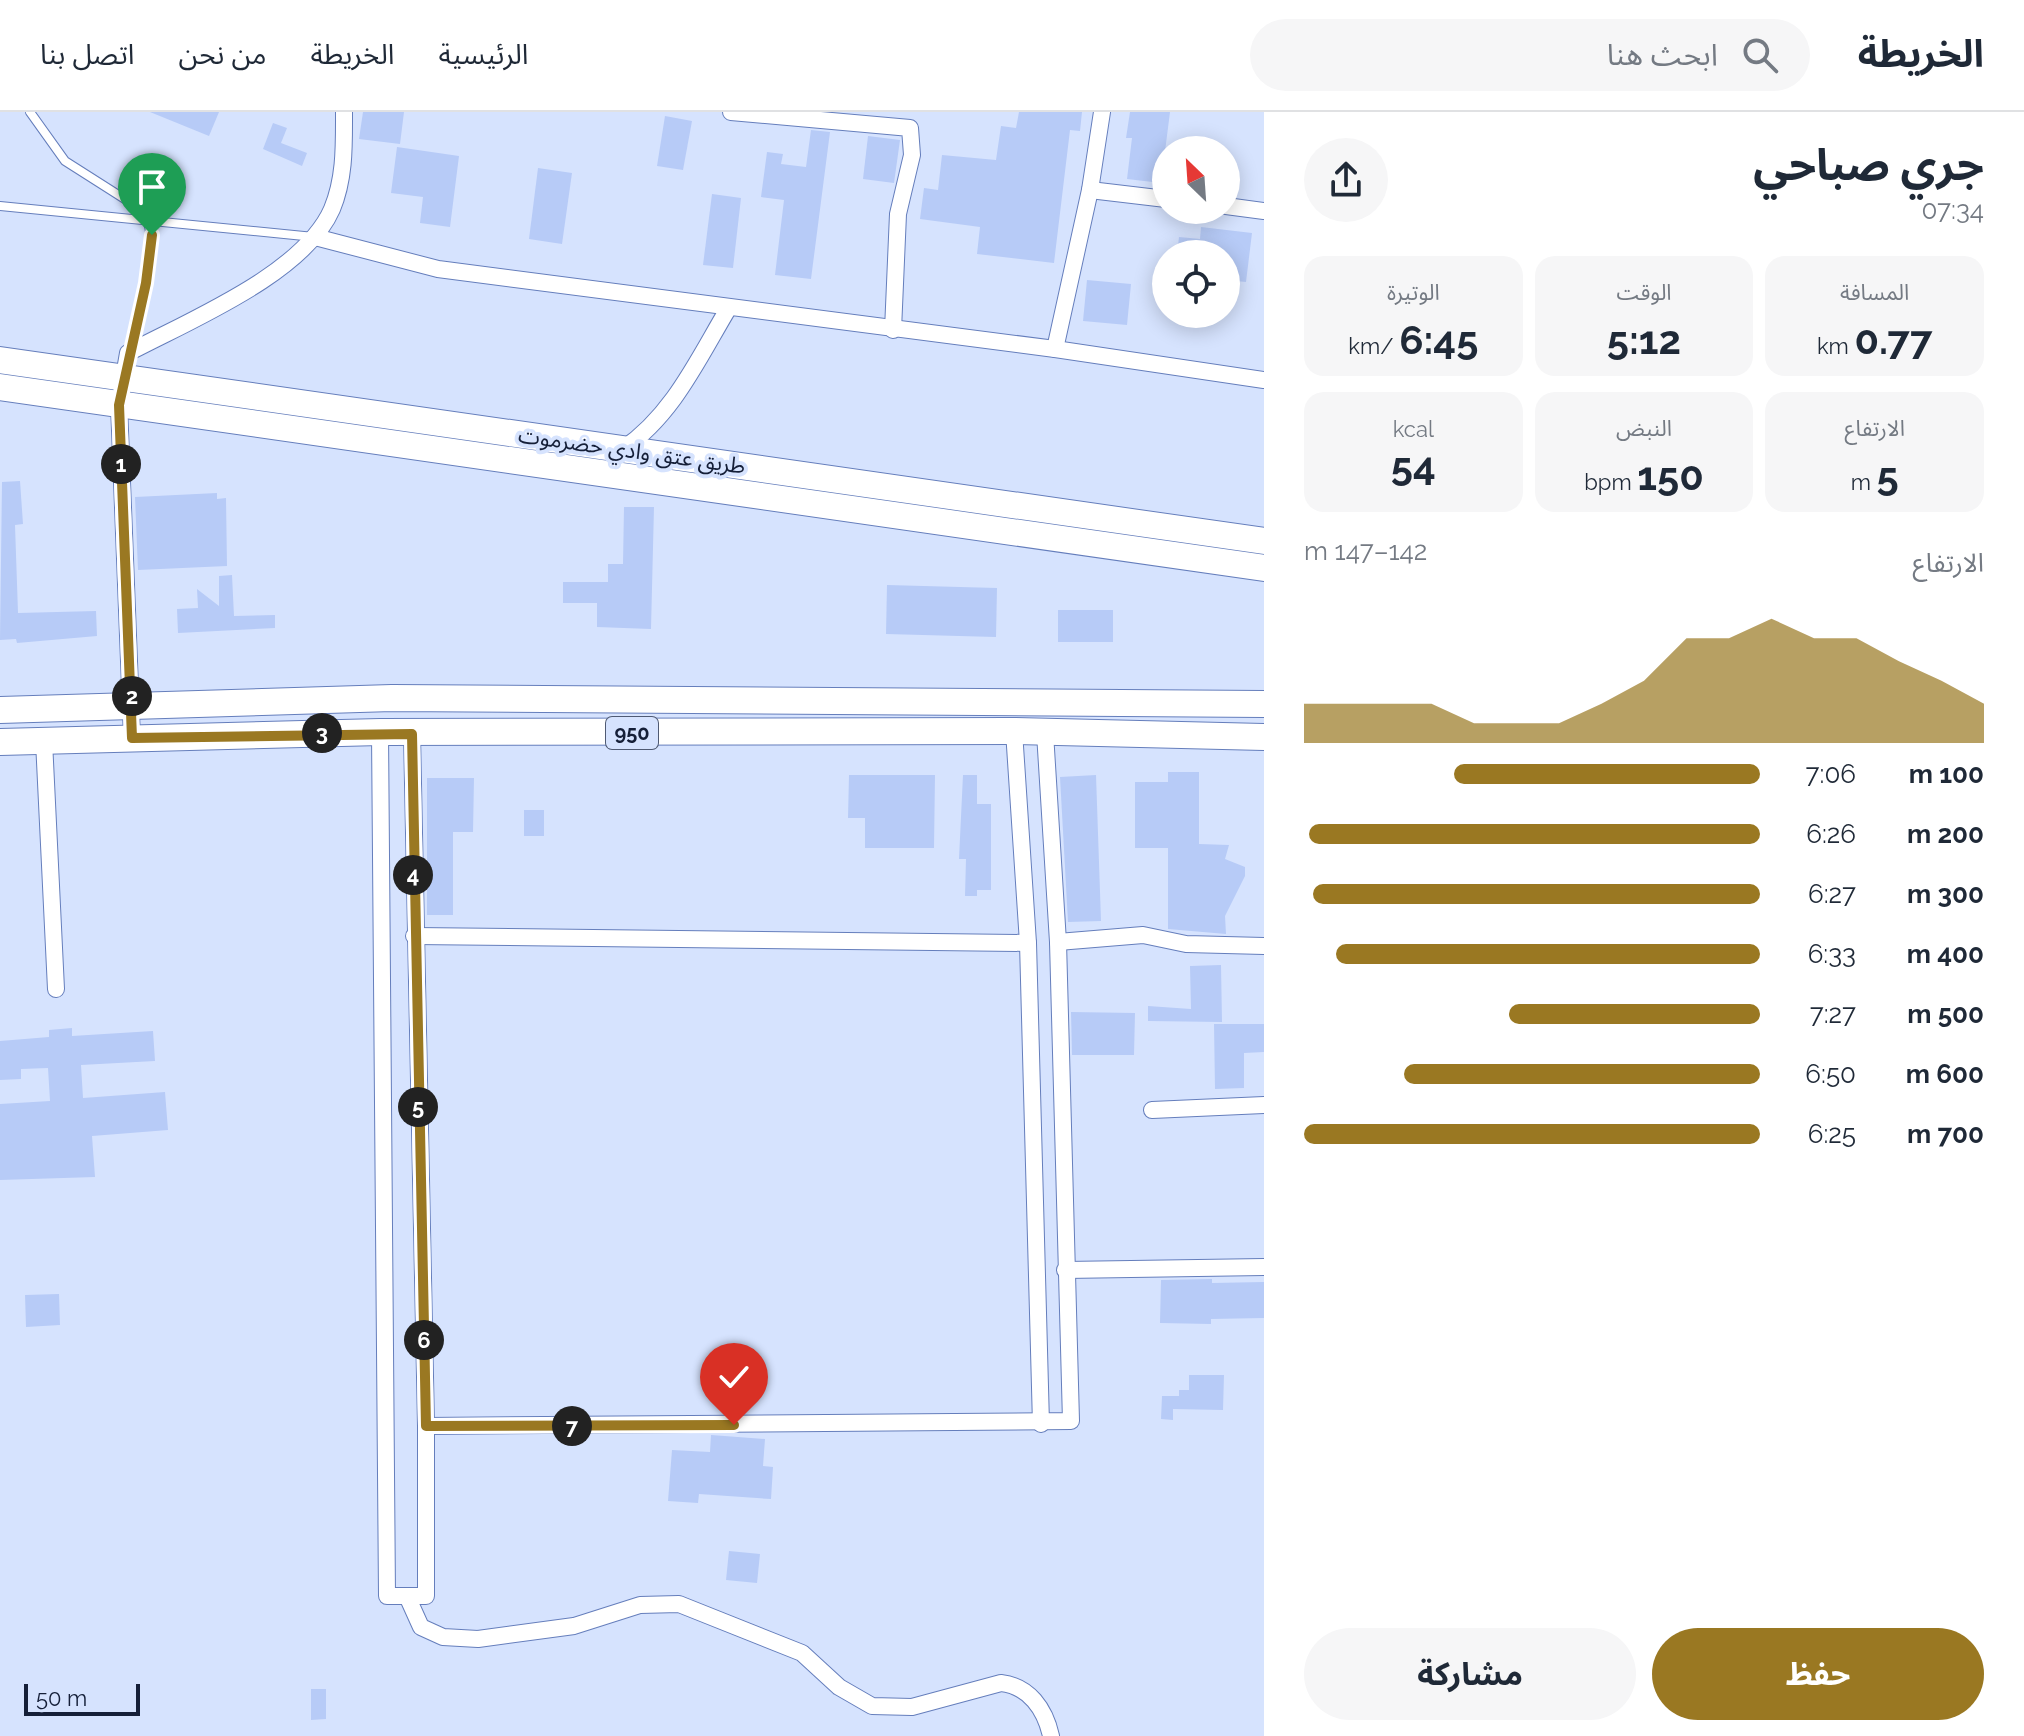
<!DOCTYPE html>
<html lang="ar">
<head>
<meta charset="utf-8">
<style>
	:root { --surface:#fff; --page:#f6f6f7; --text:#1f2937; --muted:#747a83; --line:#e0e1e3; --accent:#9a7822 }
	body { margin:0; font-family:Raleway,"Noto Sans Arabic",sans-serif; background:var(--page); color:var(--text); direction:rtl; height:100vh; display:flex; flex-direction:column; font-size:30px; white-space:nowrap }
	* { box-sizing:border-box; margin:0 }
	p { font-size:26px; color:var(--muted) }
	.icon { flex:none; width:44px; height:44px; fill:none; stroke:currentColor; stroke-width:2; stroke-linecap:round; stroke-linejoin:round }
	.map { position:relative; flex:1; overflow:hidden; direction:ltr }
	.side { display:flex; flex-direction:column; background:var(--surface); width:760px }
	.side>* { flex:none }
	.needle { width:52px; rotate:335deg }
	.controls { position:absolute; left:1152px; top:24px; display:grid; gap:16px }
	.controls a { display:grid; place-items:center; width:88px; height:88px; border-radius:50%; background:var(--surface); box-shadow:0 4px 20px #0003; font-size:40px }
	.scale { position:absolute; left:24px; bottom:20px; width:116px; box-sizing:border-box; padding-left:8px; border:4px solid #151f38; border-top:0; font-size:22px; line-height:28px; white-space:nowrap; color:#151f38; -webkit-text-stroke:6px #d6e3fe; paint-order:stroke }
	.pin { position:absolute; display:grid; place-items:center; width:68px; height:68px; color:#fff; margin:-82px -34px; border-radius:50% 50% 50% 0; rotate:-45deg; box-shadow:0 0 8px #0007 }
	.pin .icon { rotate:45deg }
	.km { position:absolute; width:40px; height:40px; margin:-20px; border-radius:50%; background:#222; color:#fff; font-size:22px; line-height:40px; text-align:center }
	.round { display:grid; place-items:center; flex:none; width:84px; height:84px; border-radius:42px; background:var(--page) }
	.headline { display:flex; align-items:center; justify-content:space-between; height:136px; padding:0 40px }
	h1 { font-size:44px; font-weight:700; line-height:60px }
	.metrics { display:grid; grid-template-columns:repeat(3,1fr); gap:12px; height:136px; padding:8px 40px }
	.metrics div { display:grid; align-content:center; border-radius:20px; background:var(--page); text-align:center }
	.metrics b { font-size:40px; font-weight:700 }
	.metrics small { font-size:22px; font-weight:400 }
	.metrics p { font-size:22px }
	.chart { height:224px; padding:16px 40px }
	.chart p { display:flex; justify-content:space-between }
	.chart svg { width:100%; height:144px; margin-top:8px; fill:var(--accent); opacity:.7 }
	.button { display:flex; gap:16px; margin-top:auto; padding:16px 40px }
	.button a { flex:1; height:92px; border-radius:48px; background:var(--accent); color:#fff; font-size:32px; font-weight:700; line-height:92px; text-align:center }
	.button a+a { background:var(--page); color:var(--text) }
	ul { padding:0 40px; list-style:none; font-size:26px }
	li { display:grid; grid-template-columns:128px 96px 1fr; align-items:center; height:60px }
	li i { height:20px; border-radius:10px; background:var(--accent) }
	header { display:flex; align-items:center; gap:48px; box-sizing:border-box; height:112px; padding:0 40px; background:var(--surface); border-bottom:2px solid var(--line) }
	header strong { font-size:38px }
	nav { display:flex; gap:44px; margin-inline-start:auto; font-size:28px }
	.search { width:560px; height:72px; background:var(--page); display:flex; align-items:center; gap:20px; box-sizing:border-box; padding:0 28px; border-radius:44px; color:var(--muted); font-size:30px }
	main { display:flex; flex:1; min-height:0 }
	.map>svg:first-child { display:block }
	.building { fill:#b7cbf7 }
	.lines { fill:none; stroke-linecap:round; stroke-linejoin:round }
	.service-casing { stroke:#657ebc; stroke-width:10 }
	.minor-casing { stroke:#657ebc; stroke-width:18 }
	.primary-casing { stroke:#657ebc; stroke-width:28 }
	.service { stroke:#fff; stroke-width:8 }
	.minor { stroke:#fff; stroke-width:16 }
	.primary { stroke:#fff; stroke-width:26 }
	.route-casing { stroke:#fff; stroke-width:16 }
	.route { stroke:#9a7822; stroke-width:10 }
	.labels { text-anchor:middle; dominant-baseline:central; stroke-width:8; stroke-linejoin:round; paint-order:stroke }
	.shield { fill:#d6e3fe; stroke:#4f5a73; stroke-width:2 }
	.shield-label { font-size:20px; font-weight:bold; fill:#151f38 }
	.street-label { font-size:22px; fill:#151f38; stroke:#d6e3fe }
</style>
</head>
<body>
<header>
<strong>الخريطة</strong>
<div class="search"><svg class="icon" aria-label="search" viewBox="0 0 24 24"><circle cx="10" cy="10" r="6"/><path d="M15 15l6 6"/></svg>ابحث هنا</div>
<nav><a>الرئيسية</a><a>الخريطة</a><a>من نحن</a><a>اتصل بنا</a></nav>
</header>
<main>
<section class="side">
<div class="headline"><div><h1>جري صباحي</h1><p>07:34</p></div><a class="round"><svg class="icon" aria-label="share" viewBox="0 0 24 24"><path d="M12 15V3M7 8l5-5 5 5M5 13v7h14v-7"/></svg></a></div>
<div class="metrics">
<div><p>المسافة</p><b>0.77<small> km</small></b></div>
<div><p>الوقت</p><b>5:12</b></div>
<div><p>الوتيرة</p><b>6:45<small> /km</small></b></div>
</div>
<div class="metrics">
<div><p>الارتفاع</p><b>5<small> m</small></b></div>
<div><p>النبض</p><b>150<small> bpm</small></b></div>
<div><p>kcal</p><b>54</b></div>
</div>
<div class="chart"><p><span>الارتفاع</span>142–147 m</p>
<svg viewBox="0 0 160 44" preserveAspectRatio="none"><path d="M0 44V32L10 32L20 32L30 32L40 38L50 38L60 38L70 32L80 25L90 12L100 12L110 6L120 12L130 12L140 19L150 25L160 32V44z"/></svg>
</div>
<ul>
<li><b>100 m</b>7:06<i style="width:67%"></i></li>
<li><b>200 m</b>6:26<i style="width:99%"></i></li>
<li><b>300 m</b>6:27<i style="width:98%"></i></li>
<li><b>400 m</b>6:33<i style="width:93%"></i></li>
<li><b>500 m</b>7:27<i style="width:55%"></i></li>
<li><b>600 m</b>6:50<i style="width:78%"></i></li>
<li><b>700 m</b>6:25<i style="width:100%"></i></li>
</ul>
<div class="button"><a>حفظ</a><a>مشاركة</a></div>
</section>
<div class="map">
<svg width="1264" height="1624" viewBox="0 0 1264 1624">
	<rect width="100%" height="100%" fill="#d6e3fe"/>
	<g class="building">
		<polygon points="150,0 219,0 209,24"/>
		<polygon points="363,0 404,0 400,32 359,27"/>
		<polygon points="1019,0 1082,0 1080,19 1070,18 1054,151 977,142 980,115 920,107 924,76 938,78 942,43 996,48 1001,14 1016,16"/>
		<polygon points="1130,0 1170,0 1161,71 1127,67 1132,26 1126,26"/>
		<polygon points="665,4 692,9 683,58 657,54"/>
		<polygon points="273,11 287,16 281,31 307,41 302,54 263,37"/>
		<polygon points="811,18 830,20 811,167 775,163 784,88 761,85 767,40 783,42 781,52 806,55"/>
		<polygon points="868,24 900,28 894,71 863,67"/>
		<polygon points="397,35 459,44 450,115 420,111 423,85 391,81"/>
		<polygon points="538,56 572,61 562,132 529,127"/>
		<polygon points="712,82 741,86 733,156 703,153"/>
		<polygon points="1201,115 1252,121 1246,170 1226,168 1226,142 1177,142 1179,125 1200,127"/>
		<polygon points="1087,168 1131,172 1127,213 1083,209"/>
		<polygon points="20,369 23,412 15,413 18,501 96,499 97,524 17,531 16,527 0,528 2,370"/>
		<polygon points="217,381 217,387 226,386 227,454 138,458 135,385"/>
		<polygon points="624,395 654,395 651,517 597,515 597,491 563,491 563,470 608,470 608,452 623,452"/>
		<polygon points="232,463 234,504 275,503 275,516 178,521 177,497 198,496 197,477 219,494 219,464"/>
		<polygon points="887,473 997,476 996,525 886,522"/>
		<rect x="1058" y="498" width="55" height="32"/>
		<polygon points="1168,660 1199,660 1199,732 1229,733 1225,747 1245,755 1245,764 1225,804 1226,822 1168,817 1168,736 1135,736 1135,670 1168,670"/>
		<polygon points="849,663 935,663 934,736 865,736 865,706 848,706"/>
		<polygon points="963,663 977,663 977,692 991,692 991,778 977,778 977,784 965,784 966,747 959,747"/>
		<polygon points="1096,663 1101,809 1068,810 1060,665"/>
		<polygon points="427,666 474,666 473,720 453,720 453,803 427,803"/>
		<rect x="524" y="698" width="20" height="26"/>
		<polygon points="1221,853 1222,910 1148,909 1148,894 1191,897 1190,854"/>
		<polygon points="1071,900 1135,901 1134,943 1072,943"/>
		<polygon points="1214,912 1264,912 1264,940 1244,941 1244,976 1215,977"/>
		<polygon points="72,916 72,924 153,919 155,949 81,953 83,986 165,980 168,1018 92,1024 95,1065 0,1068 0,992 50,989 48,956 21,957 21,967 0,968 0,929 49,925 49,918"/>
		<polygon points="1212,1167 1212,1171 1264,1170 1264,1206 1211,1207 1211,1212 1160,1211 1161,1168"/>
		<polygon points="59,1182 60,1213 26,1215 25,1183"/>
		<polygon points="1189,1263 1224,1263 1223,1298 1173,1297 1173,1308 1161,1307 1162,1284 1179,1284 1179,1278 1189,1278"/>
		<polygon points="711,1323 765,1327 763,1354 773,1355 771,1387 699,1382 698,1391 668,1389 672,1338 710,1340"/>
		<polygon points="729,1439 760,1442 757,1471 726,1468"/>
		<polygon points="311,1577 326,1577 326,1607 311,1608"/>
	</g>
	<g class="lines">
		<g class="service-casing">
			<g id="service">
				<path d="M 30,0 L 65,49 L 142,98 C 166,137 139,199 128,240"/>
				<polyline points="0,94 314,125"/>
			</g>
		</g>
		<g class="minor-casing">
			<g id="minor">
				<polyline points="731,0 910,16 912,43 898,102 893,218"/>
				<polyline points="1090,78 1166,87"/>
				<polyline points="1226,94 1264,99"/>
				<polyline points="315,125 438,157 1055,237 1264,268"/>
				<polyline points="1055,237 1090,78 1102,0"/>
				<path d="M 623,337 C 673,303 698,247 728,197"/>
				<polyline points="1014,619 1028,831 1041,1312"/>
				<polyline points="380,620 387,1484 426,1484 426,1314 412,622"/>
				<path d="M 132,626 L 119,293 L 128,241 C 188,209 304,162 332,97 C 345,66 344,33 344,0"/>
				<polyline points="44,629 56,877"/>
				<polyline points="414,824 1028,831"/>
				<polyline points="1058,830 1143,823 1186,832 1264,834"/>
				<polyline points="1152,998 1264,993"/>
				<polyline points="1065,1158 1264,1155"/>
				<polyline points="426,1314 1071,1309 1058,830 1045,621"/>
				<path d="M 407,1484 L 421,1515 L 443,1525 L 478,1527 L 574,1514 L 640,1493 L 679,1492 L 802,1541 L 839,1575 L 872,1594 L 912,1595 L 1001,1571 C 1029,1574 1045,1597 1051,1624"/>
			</g>
		</g>
		<g class="primary-casing">
			<g id="primary">
				<polyline points="0,248 1264,429"/>
				<polyline points="0,275 1264,456"/>
				<polyline points="0,598 392,586 1264,592"/>
				<polyline points="0,630 380,620 1014,619 1264,625"/>
			</g>
		</g>
		<use href="#service" class="service"/>
		<use href="#minor" class="minor"/>
		<use href="#primary" class="primary"/>
	</g>
	<g class="lines">
		<g class="route-casing">
			<polyline id="route" points="152,123 146,171 119,293 132,626 412,622 426,1314 734,1313"/>
		</g>
		<use href="#route" class="route"/>
	</g>
	<g class="labels">
		<rect class="shield" x="606" y="605" width="52" height="32" rx="6"/>
		<g class="shield-label">
			<text x="632" y="621">950</text>
		</g>
		<g class="street-label">
			<text transform="translate(632 338) rotate(8)">طريق عتق وادي حضرموت</text>
		</g>
	</g>
</svg>
<div class="controls">
<a><svg class="needle" viewBox="-14 -14 28 28"><path d="M0-13l5 13h-10z" fill="#e53935"/><path d="M0 13l5-13h-10z" fill="#747a83"/></svg></a>
<a><svg class="icon" aria-label="locate" viewBox="0 0 24 24"><circle cx="12" cy="12" r="6"/><path d="M12 2v4M12 18v4M2 12h4M18 12h4"/></svg></a>
</div>
<div class="scale">50 m</div>
<div class="pin" style="left:152px;top:123px;background:#1e9e55"><svg class="icon" aria-label="arrive" viewBox="0 0 24 24"><path d="M6 21V4h12l-3 4 3 4H6"/></svg></div>
<div class="pin" style="left:734px;top:1313px;background:#d93025"><svg class="icon" aria-label="check" viewBox="0 0 24 24"><path d="M5 12l5 5 9-10"/></svg></div>
<b class="km" style="left:121px;top:352px">1</b>
<b class="km" style="left:132px;top:584px">2</b>
<b class="km" style="left:322px;top:621px">3</b>
<b class="km" style="left:413px;top:763px">4</b>
<b class="km" style="left:418px;top:995px">5</b>
<b class="km" style="left:424px;top:1228px">6</b>
<b class="km" style="left:572px;top:1314px">7</b>
</div>
</main>
</body>
</html>
